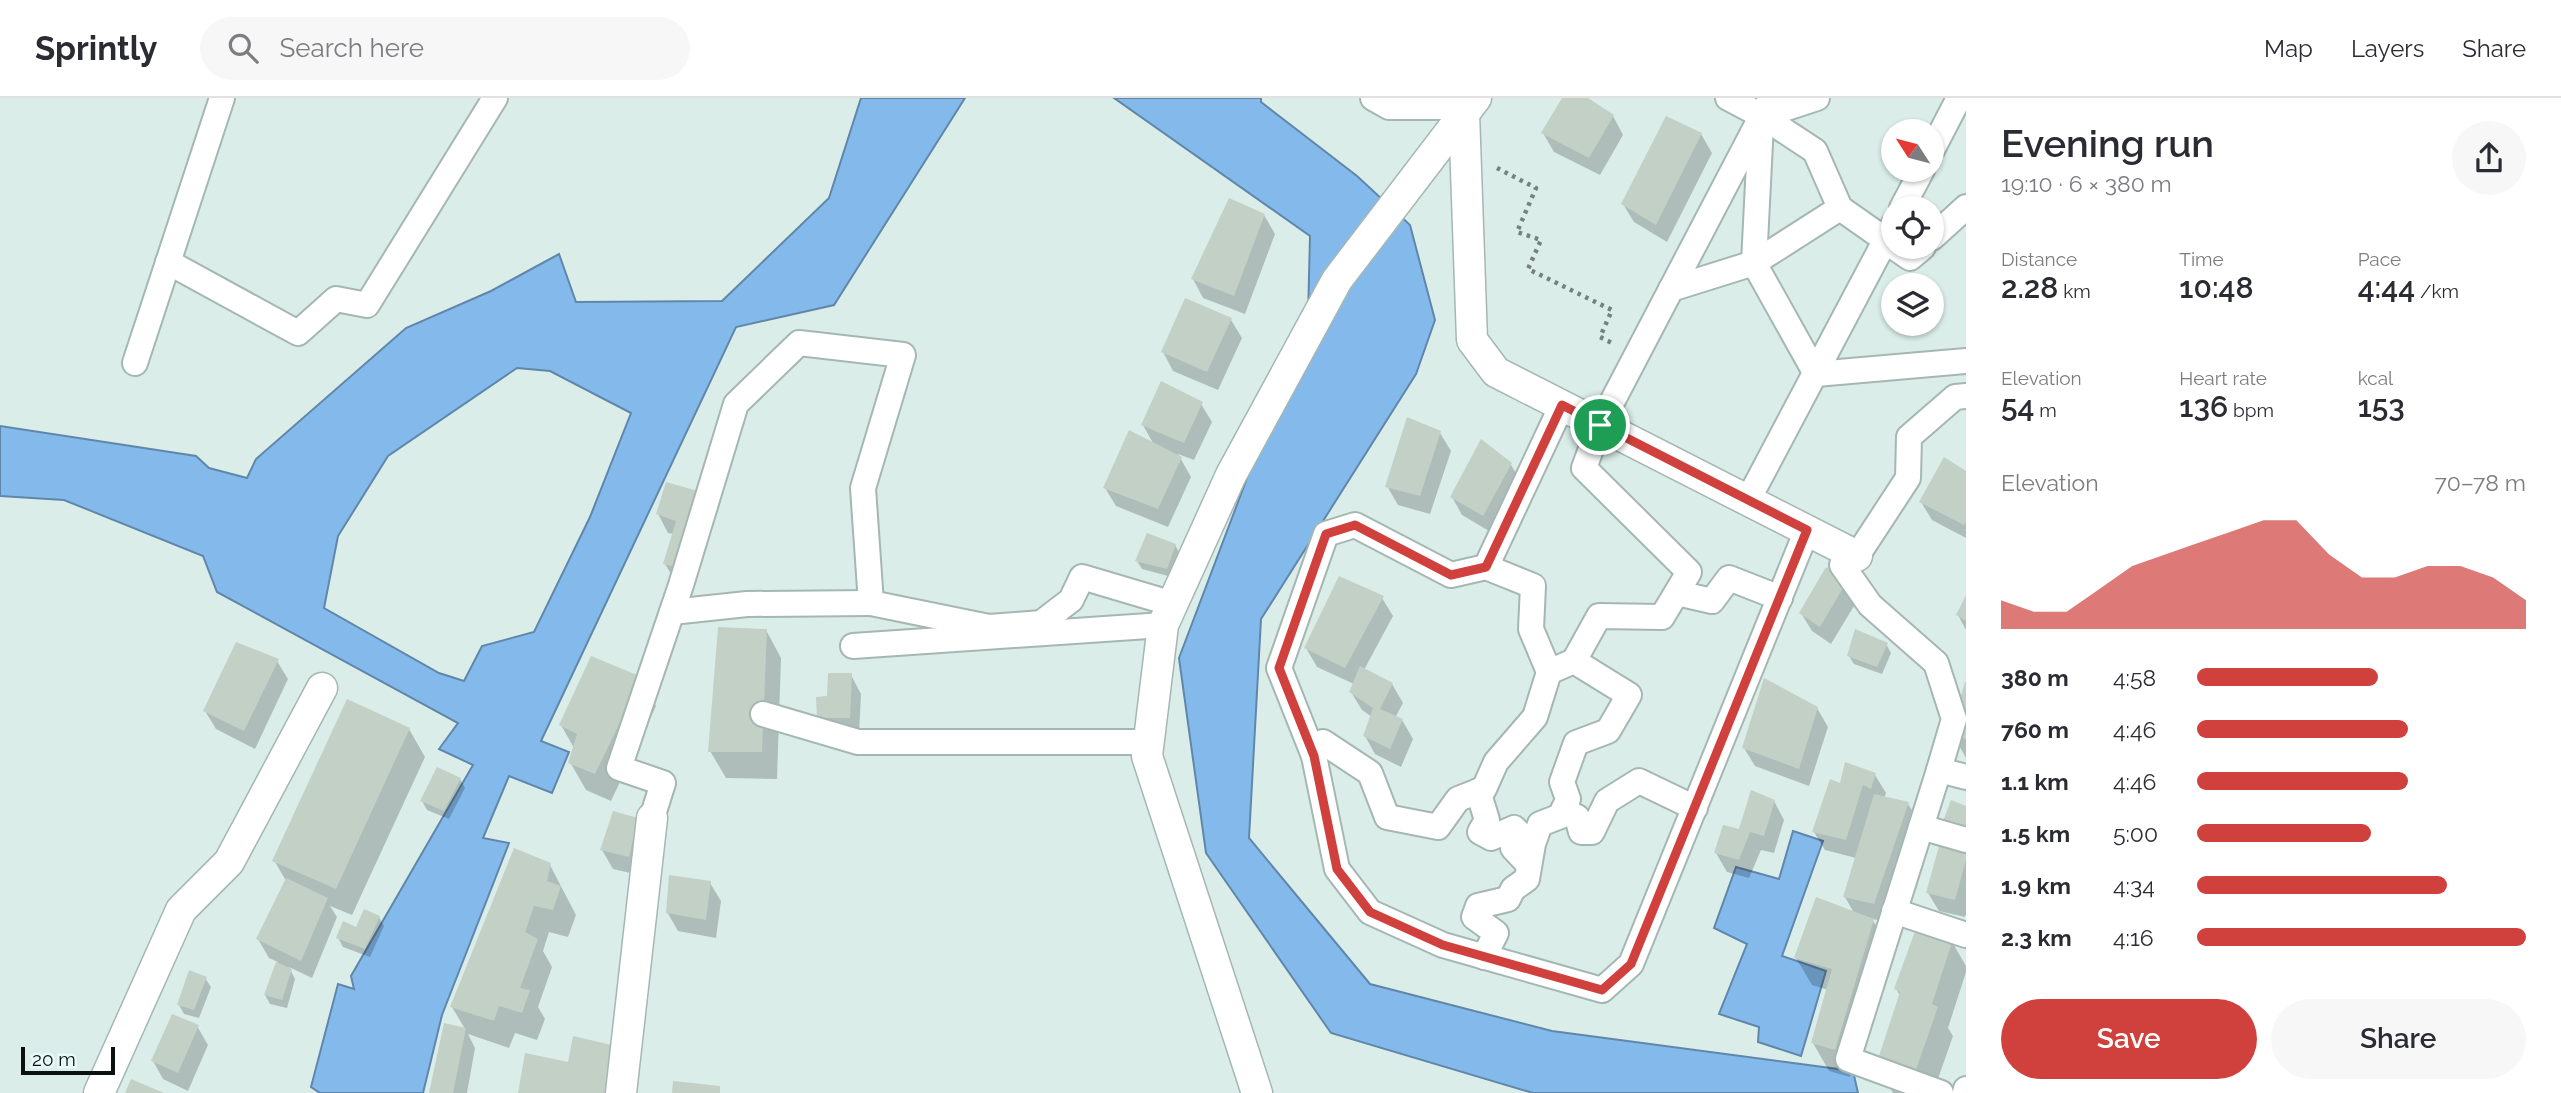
<!DOCTYPE html>
<html lang="en">
<head>
<meta charset="utf-8">
<style>
	:root { --surface:#fff; --page:#f7f7f7; --text:#2b2b33; --muted:#7c7c81; --line:#e1e1e2; --accent:#d0413d }
	body { margin:0; font-family:Raleway,sans-serif; background:var(--page); color:var(--text); height:100vh; display:flex; flex-direction:column; font-size:26px; white-space:nowrap }
	* { box-sizing:border-box; margin:0 }
	p { font-size:23px; color:var(--muted) }
	.icon { flex:none; width:38px; height:38px; fill:none; stroke:currentColor; stroke-width:2; stroke-linecap:round; stroke-linejoin:round }
	.map { position:relative; flex:1; overflow:hidden }
	.sheet { display:flex; flex-direction:column; background:var(--surface); width:595px }
	.sheet>* { flex:none }
	.needle { width:46px; rotate:306deg }
	.tools { position:absolute; left:1881px; top:21px; display:grid; gap:14px }
	.tools a { display:grid; place-items:center; width:63px; height:63px; border-radius:50%; background:var(--surface); box-shadow:0 2px 5px #0004; font-size:35px }
	.scale { position:absolute; left:21px; bottom:18px; width:94px; box-sizing:border-box; padding-left:7px; border:4px solid #0b1110; border-top:0; font-size:19px; line-height:24px; white-space:nowrap; color:#0b1110; -webkit-text-stroke:5px #e7faf7; paint-order:stroke }
	.pin { position:absolute; display:grid; place-items:center; width:60px; height:60px; color:#fff; margin:-30px; border:4px solid #fff; border-radius:50%; box-shadow:0 2px 7px #0007 }
	.round { display:grid; place-items:center; flex:none; width:74px; height:74px; border-radius:37px; background:var(--page) }
	.summary { display:flex; align-items:center; justify-content:space-between; height:119px; padding:0 35px }
	h1 { font-size:38px; font-weight:600; line-height:52px }
	.stats { display:grid; grid-template-columns:repeat(3,1fr); gap:10px; height:119px; padding:7px 35px }
	.stats div { display:grid; align-content:center }
	.stats b { font-size:30px; font-weight:600 }
	.stats small { font-size:19px; font-weight:400 }
	.stats p { font-size:19px }
	.chart { height:196px; padding:14px 35px }
	.chart p { display:flex; justify-content:space-between }
	.chart svg { width:100%; height:126px; margin-top:7px; fill:var(--accent); opacity:.7 }
	.cta { display:flex; gap:14px; margin-top:auto; padding:14px 35px }
	.cta a { flex:1; height:80px; border-radius:42px; background:var(--accent); color:#fff; font-size:28px; font-weight:600; line-height:80px; text-align:center }
	.cta a+a { background:var(--page); color:var(--text) }
	ul { padding:0 35px; list-style:none; font-size:23px }
	li { display:grid; grid-template-columns:112px 84px 1fr; align-items:center; height:52px }
	li i { height:18px; border-radius:9px; background:var(--accent) }
	header { display:flex; align-items:center; gap:42px; box-sizing:border-box; height:98px; padding:0 35px; background:var(--surface); border-bottom:2px solid var(--line) }
	header strong { font-size:33px }
	nav { display:flex; gap:38px; margin-inline-start:auto; font-size:24px }
	.search { width:490px; height:63px; background:var(--page); display:flex; align-items:center; gap:18px; box-sizing:border-box; padding:0 24px; border-radius:38px; color:var(--muted); font-size:26px }
	main { display:flex; flex:1; min-height:0 }
	.map>svg:first-child { display:block }
	.water { fill:#84baeb; stroke:#6087a9; stroke-width:2; fill-rule:evenodd }
	.shadow { fill:#0003 }
	.building { fill:#c3d0c6 }
	.lines { fill:none; stroke-linecap:round; stroke-linejoin:round }
	.minor-casing { stroke:#a5b7b3; stroke-width:28 }
	.tertiary-casing { stroke:#a5b7b3; stroke-width:33 }
	.path { stroke:#75817f; stroke-width:4.5; stroke-dasharray:3.5 5; stroke-linecap:butt }
	.minor { stroke:#fff; stroke-width:24 }
	.tertiary { stroke:#fff; stroke-width:30 }
	.route-casing { stroke:#fff; stroke-width:14 }
	.route { stroke:#d0413d; stroke-width:9 }
</style>
</head>
<body>
<header>
<strong>Sprintly</strong>
<div class="search"><svg class="icon" aria-label="search" viewBox="0 0 24 24"><circle cx="10" cy="10" r="6"/><path d="M15 15l6 6"/></svg>Search here</div>
<nav><a>Map</a><a>Layers</a><a>Share</a></nav>
</header>
<main>
<div class="map">
<svg width="1966" height="995" viewBox="0 0 1966 995">
	<rect width="100%" height="100%" fill="#daede9"/>
	<g class="water">
		<path d="M 861,0 L 965,0 L 834,207 L 736,229 L 541,643 L 569,654 L 552,695 L 509,678 L 483,740 L 509,745 L 442,917 L 423,995 L 320,995 L 311,989 L 338,886 L 354,891 L 351,878 L 473,667 L 439,651 L 458,625 L 217,494 L 203,458 L 64,402 L 0,398 L 0,328 L 196,358 L 209,370 L 247,380 L 256,361 L 406,230 L 491,193 L 559,156 L 576,204 L 722,203 L 829,100 ZM 517,270 L 550,273 L 631,315 L 590,419 L 534,534 L 482,548 L 464,583 L 439,575 L 324,510 L 338,438 L 388,358 Z"/>
		<polygon points="1114,0 1261,0 1261,4 1357,78 1410,127 1435,222 1416,276 1261,521 1249,740 1370,886 1552,933 1853,973 1858,995 1533,995 1331,935 1206,755 1179,560 1308,219 1310,138"/>
		<polygon points="1793,733 1823,743 1782,858 1826,873 1801,958 1758,944 1759,929 1719,916 1747,846 1714,830 1736,769 1779,781"/>
	</g>
	<g class="shadow">
		<polygon points="1564,0 1585,0 1613,18 1623,37 1600,77 1554,54 1543,35"/>
		<polygon points="1701,36 1712,55 1667,144 1634,124 1623,106"/>
		<polygon points="1264,117 1275,136 1245,216 1203,200 1193,181"/>
		<polygon points="1231,222 1242,240 1218,292 1173,273 1163,254"/>
		<polygon points="1201,306 1212,324 1194,362 1178,356 1191,379 1168,429 1116,408 1105,390 1154,347 1143,327"/>
		<polygon points="1440,335 1451,353 1430,416 1398,407 1387,388"/>
		<polygon points="1511,367 1522,385 1494,436 1462,417 1452,399"/>
		<polygon points="1966,375 1966,440 1932,422 1921,404"/>
		<polygon points="668,386 691,488 676,484 665,466 674,436 668,435 658,416"/>
		<polygon points="1175,447 1180,456 1172,479 1142,471 1137,463"/>
		<polygon points="1826,472 1857,503 1831,546 1812,533 1801,515"/>
		<polygon points="1382,500 1393,518 1364,572 1392,586 1403,605 1395,620 1402,622 1413,641 1401,669 1375,656 1365,638 1372,619 1362,612 1351,594 1354,586 1317,569 1306,550"/>
		<polygon points="1966,501 1966,532 1958,517"/>
		<polygon points="766,532 781,560 777,681 726,680 710,653"/>
		<polygon points="1886,546 1891,555 1882,576 1854,566 1849,558"/>
		<polygon points="277,563 288,581 255,651 216,631 205,613"/>
		<polygon points="851,577 861,596 859,638 818,620 828,600"/>
		<polygon points="640,580 656,608 611,703 586,692 570,664 574,650 561,627"/>
		<polygon points="1966,588 1966,660 1952,635"/>
		<polygon points="1817,610 1828,629 1809,688 1755,668 1744,650"/>
		<polygon points="409,631 425,659 352,817 330,808 337,819 312,880 289,869 295,881 287,910 270,906 265,897 278,864 269,860 258,841 286,783 274,762"/>
		<polygon points="1875,677 1886,695 1884,700 1908,706 1919,724 1884,823 1872,821 1889,850 1850,979 1829,973 1813,945 1828,892 1812,887 1796,860 1854,815 1845,799 1856,760 1825,752 1814,734 1841,688"/>
		<polygon points="460,681 465,690 449,721 427,712 422,703"/>
		<polygon points="1774,703 1784,722 1774,755 1761,752 1749,780 1727,774 1716,755"/>
		<polygon points="636,721 639,777 613,771 602,752"/>
		<polygon points="1966,750 1966,816 1965,819 1939,813 1928,795"/>
		<polygon points="550,767 576,817 568,839 549,834 543,853 552,869 538,909 545,921 537,942 515,935 509,950 468,936 475,950 467,995 431,995 465,931 452,909"/>
		<polygon points="710,785 721,803 716,840 678,833 667,814"/>
		<polygon points="379,819 384,828 370,859 343,849 338,840"/>
		<polygon points="1951,842 1966,868 1966,874 1948,930 1953,938 1933,995 1893,995 1877,967 1901,899 1896,891"/>
		<polygon points="205,880 211,889 199,920 184,916 179,907"/>
		<polygon points="197,928 208,947 188,993 163,981 153,963"/>
	</g>
	<g class="building">
		<polygon points="1562,0 1588,0 1614,17 1589,60 1541,35"/>
		<polygon points="1666,18 1702,35 1656,127 1621,106"/>
		<polygon points="1229,100 1265,116 1234,198 1191,181"/>
		<polygon points="1185,200 1232,220 1207,274 1161,254"/>
		<polygon points="1161,283 1203,304 1184,345 1141,327"/>
		<polygon points="1407,319 1441,333 1420,398 1385,389"/>
		<polygon points="1129,332 1182,359 1158,411 1103,390"/>
		<polygon points="1481,341 1512,365 1483,418 1450,399"/>
		<polygon points="1944,359 1966,373 1966,424 1964,427 1919,404"/>
		<polygon points="666,384 698,393 681,470 663,466 676,423 656,416"/>
		<polygon points="1147,435 1176,446 1167,471 1135,463"/>
		<polygon points="1826,469 1847,483 1820,529 1799,515"/>
		<polygon points="1339,478 1384,498 1345,570 1304,550"/>
		<polygon points="1966,497 1966,523 1956,517"/>
		<polygon points="718,529 767,531 762,654 708,654"/>
		<polygon points="1855,531 1888,545 1877,569 1847,558"/>
		<polygon points="236,544 279,561 244,633 203,613"/>
		<polygon points="591,558 642,579 595,676 568,665 577,636 559,627"/>
		<polygon points="1360,568 1393,585 1380,611 1403,621 1390,651 1363,638 1373,610 1349,594"/>
		<polygon points="828,575 852,575 850,620 817,620 816,599 827,598"/>
		<polygon points="1764,580 1818,609 1799,671 1742,650"/>
		<polygon points="1965,584 1966,584 1966,641 1950,636"/>
		<polygon points="347,601 410,630 336,791 272,763"/>
		<polygon points="1845,664 1876,675 1871,691 1863,687 1846,742 1812,734 1830,681 1840,685"/>
		<polygon points="437,669 461,680 444,713 420,703"/>
		<polygon points="1751,692 1775,702 1764,738 1750,734 1739,762 1714,755 1723,727 1739,731"/>
		<polygon points="1874,696 1909,704 1874,806 1843,799"/>
		<polygon points="1951,702 1966,708 1966,735 1942,726"/>
		<polygon points="613,713 638,720 629,759 600,752"/>
		<polygon points="1941,741 1966,749 1966,762 1955,802 1926,795"/>
		<polygon points="514,750 551,765 547,783 561,788 553,812 534,808 525,834 538,841 520,890 530,892 522,915 499,908 494,923 450,909"/>
		<polygon points="669,777 711,783 706,822 666,815"/>
		<polygon points="286,780 328,800 301,863 256,841"/>
		<polygon points="1816,799 1874,821 1835,952 1811,945 1832,871 1794,860"/>
		<polygon points="364,811 380,818 365,851 336,840 343,823 356,829"/>
		<polygon points="1918,825 1953,841 1932,906 1938,909 1913,980 1876,967 1900,894 1894,891"/>
		<polygon points="276,864 292,871 282,902 264,897"/>
		<polygon points="189,872 207,879 194,912 177,907"/>
		<polygon points="172,916 199,927 178,975 151,963"/>
		<polygon points="444,925 466,930 453,995 429,995"/>
		<polygon points="573,938 616,948 608,995 518,995 525,955 568,964"/>
		<polygon points="131,981 164,995 125,995"/>
		<polygon points="673,983 720,988 720,995 672,995"/>
	</g>
	<g class="lines">
		<g class="minor-casing">
			<g id="minor">
				<polyline points="1373,0 1389,9 1469,9"/>
				<polyline points="1728,0 1762,18 1815,53 1840,110 1894,148"/>
				<polyline points="1762,18 1817,0"/>
				<polyline points="1761,25 1754,165 1816,276 1966,263"/>
				<polyline points="1932,52 1959,0"/>
				<polyline points="1902,110 1922,72"/>
				<polyline points="1932,140 1966,109"/>
				<polyline points="1894,149 1910,160 1923,149"/>
				<polyline points="168,164 298,235 336,201 367,207 495,0"/>
				<polyline points="1671,191 1754,165 1840,110"/>
				<polyline points="135,265 222,0"/>
				<polyline points="1966,298 1955,299 1909,339 1908,380 1857,458 1842,467 1870,507 1936,565 1954,621 1939,672 1966,679"/>
				<polyline points="1562,307 1486,469 1451,477 1355,427 1326,436 1279,570 1314,658 1323,644 1370,675 1387,719 1438,729 1458,701 1484,691 1496,664 1535,619 1549,574 1574,563 1599,518 1662,519 1689,474 1584,370 1600,327 1771,0"/>
				<polyline points="1748,402 1894,126"/>
				<polyline points="1486,469 1533,488 1531,531 1549,574"/>
				<polyline points="1677,495 1712,503 1729,480 1780,500"/>
				<polyline points="672,514 747,506 871,505"/>
				<polyline points="853,548 1163,527"/>
				<polyline points="763,616 858,644 1149,644"/>
				<polyline points="1314,658 1337,771 1370,814 1443,847 1602,892 1631,866 1807,432"/>
				<polyline points="1939,672 1848,961 1941,995"/>
				<polyline points="1478,693 1487,722 1480,734 1491,740 1514,730 1520,736 1513,750 1529,767"/>
				<polyline points="1563,712 1577,719 1581,734 1592,734 1607,703 1639,683 1695,710"/>
				<polyline points="652,720 663,685 619,670 681,487 736,306 799,245 903,257 863,390 871,505 989,529 1041,525 1071,502 1082,479 1173,506"/>
				<polyline points="1921,729 1966,742"/>
				<polyline points="1894,813 1966,837"/>
				<polyline points="1484,859 1496,835 1474,819 1478,808 1508,801 1513,791 1527,781 1533,746 1540,726 1561,718 1568,701 1562,684 1576,645 1608,633 1629,597 1574,563"/>
				<polyline points="1965,995 1966,991"/>
			</g>
		</g>
		<g class="tertiary-casing">
			<g id="tertiary">
				<polyline points="1464,15 1472,242 1496,274 1857,458"/>
				<polyline points="99,995 181,812 229,764 322,590"/>
				<polyline points="621,995 652,720"/>
				<polyline points="1257,995 1147,658 1163,527 1231,377 1337,182 1476,0"/>
			</g>
		</g>
		<polyline class="path" points="1497,70 1536,90 1517,134 1541,142 1528,171 1612,212 1600,239 1612,245"/>
		<use href="#minor" class="minor"/>
		<use href="#tertiary" class="tertiary"/>
	</g>
	<g class="lines">
		<g class="route-casing">
			<polygon id="route" points="1562,307 1807,432 1631,866 1602,892 1443,847 1370,814 1337,771 1314,658 1279,570 1326,436 1355,427 1451,477 1486,469"/>
		</g>
		<use href="#route" class="route"/>
	</g>
</svg>
<div class="tools">
<a><svg class="needle" viewBox="-14 -14 28 28"><path d="M0-13l5 13h-10z" fill="#e53935"/><path d="M0 13l5-13h-10z" fill="#7c7c81"/></svg></a>
<a><svg class="icon" aria-label="locate" viewBox="0 0 24 24"><circle cx="12" cy="12" r="6"/><path d="M12 2v4M12 18v4M2 12h4M18 12h4"/></svg></a>
<a><svg class="icon" aria-label="layers" viewBox="0 0 24 24"><path d="M12 4l9 5-9 5-9-5zM3 14l9 5 9-5"/></svg></a>
</div>
<div class="scale">20 m</div>
<div class="pin" style="left:1600px;top:327px;background:#1e9e55"><svg class="icon" aria-label="arrive" viewBox="0 0 24 24"><path d="M6 21V4h12l-3 4 3 4H6"/></svg></div>
</div>
<section class="sheet">
<div class="summary"><div><h1>Evening run</h1><p>19:10 · 6 × 380 m</p></div><a class="round"><svg class="icon" aria-label="share" viewBox="0 0 24 24"><path d="M12 15V3M7 8l5-5 5 5M5 13v7h14v-7"/></svg></a></div>
<div class="stats">
<div><p>Distance</p><b>2.28<small> km</small></b></div>
<div><p>Time</p><b>10:48</b></div>
<div><p>Pace</p><b>4:44<small> /km</small></b></div>
</div>
<div class="stats">
<div><p>Elevation</p><b>54<small> m</small></b></div>
<div><p>Heart rate</p><b>136<small> bpm</small></b></div>
<div><p>kcal</p><b>153</b></div>
</div>
<div class="chart"><p><span>Elevation</span>70–78 m</p>
<svg viewBox="0 0 160 44" preserveAspectRatio="none"><path d="M0 44V34L10 38L20 38L30 30L40 22L50 18L60 14L70 10L80 6L90 6L100 18L110 26L120 26L130 22L140 22L150 26L160 34V44z"/></svg>
</div>
<ul>
<li><b>380 m</b>4:58<i style="width:55%"></i></li>
<li><b>760 m</b>4:46<i style="width:64%"></i></li>
<li><b>1.1 km</b>4:46<i style="width:64%"></i></li>
<li><b>1.5 km</b>5:00<i style="width:53%"></i></li>
<li><b>1.9 km</b>4:34<i style="width:76%"></i></li>
<li><b>2.3 km</b>4:16<i style="width:100%"></i></li>
</ul>
<div class="cta"><a>Save</a><a>Share</a></div>
</section>
</main>
</body>
</html>
